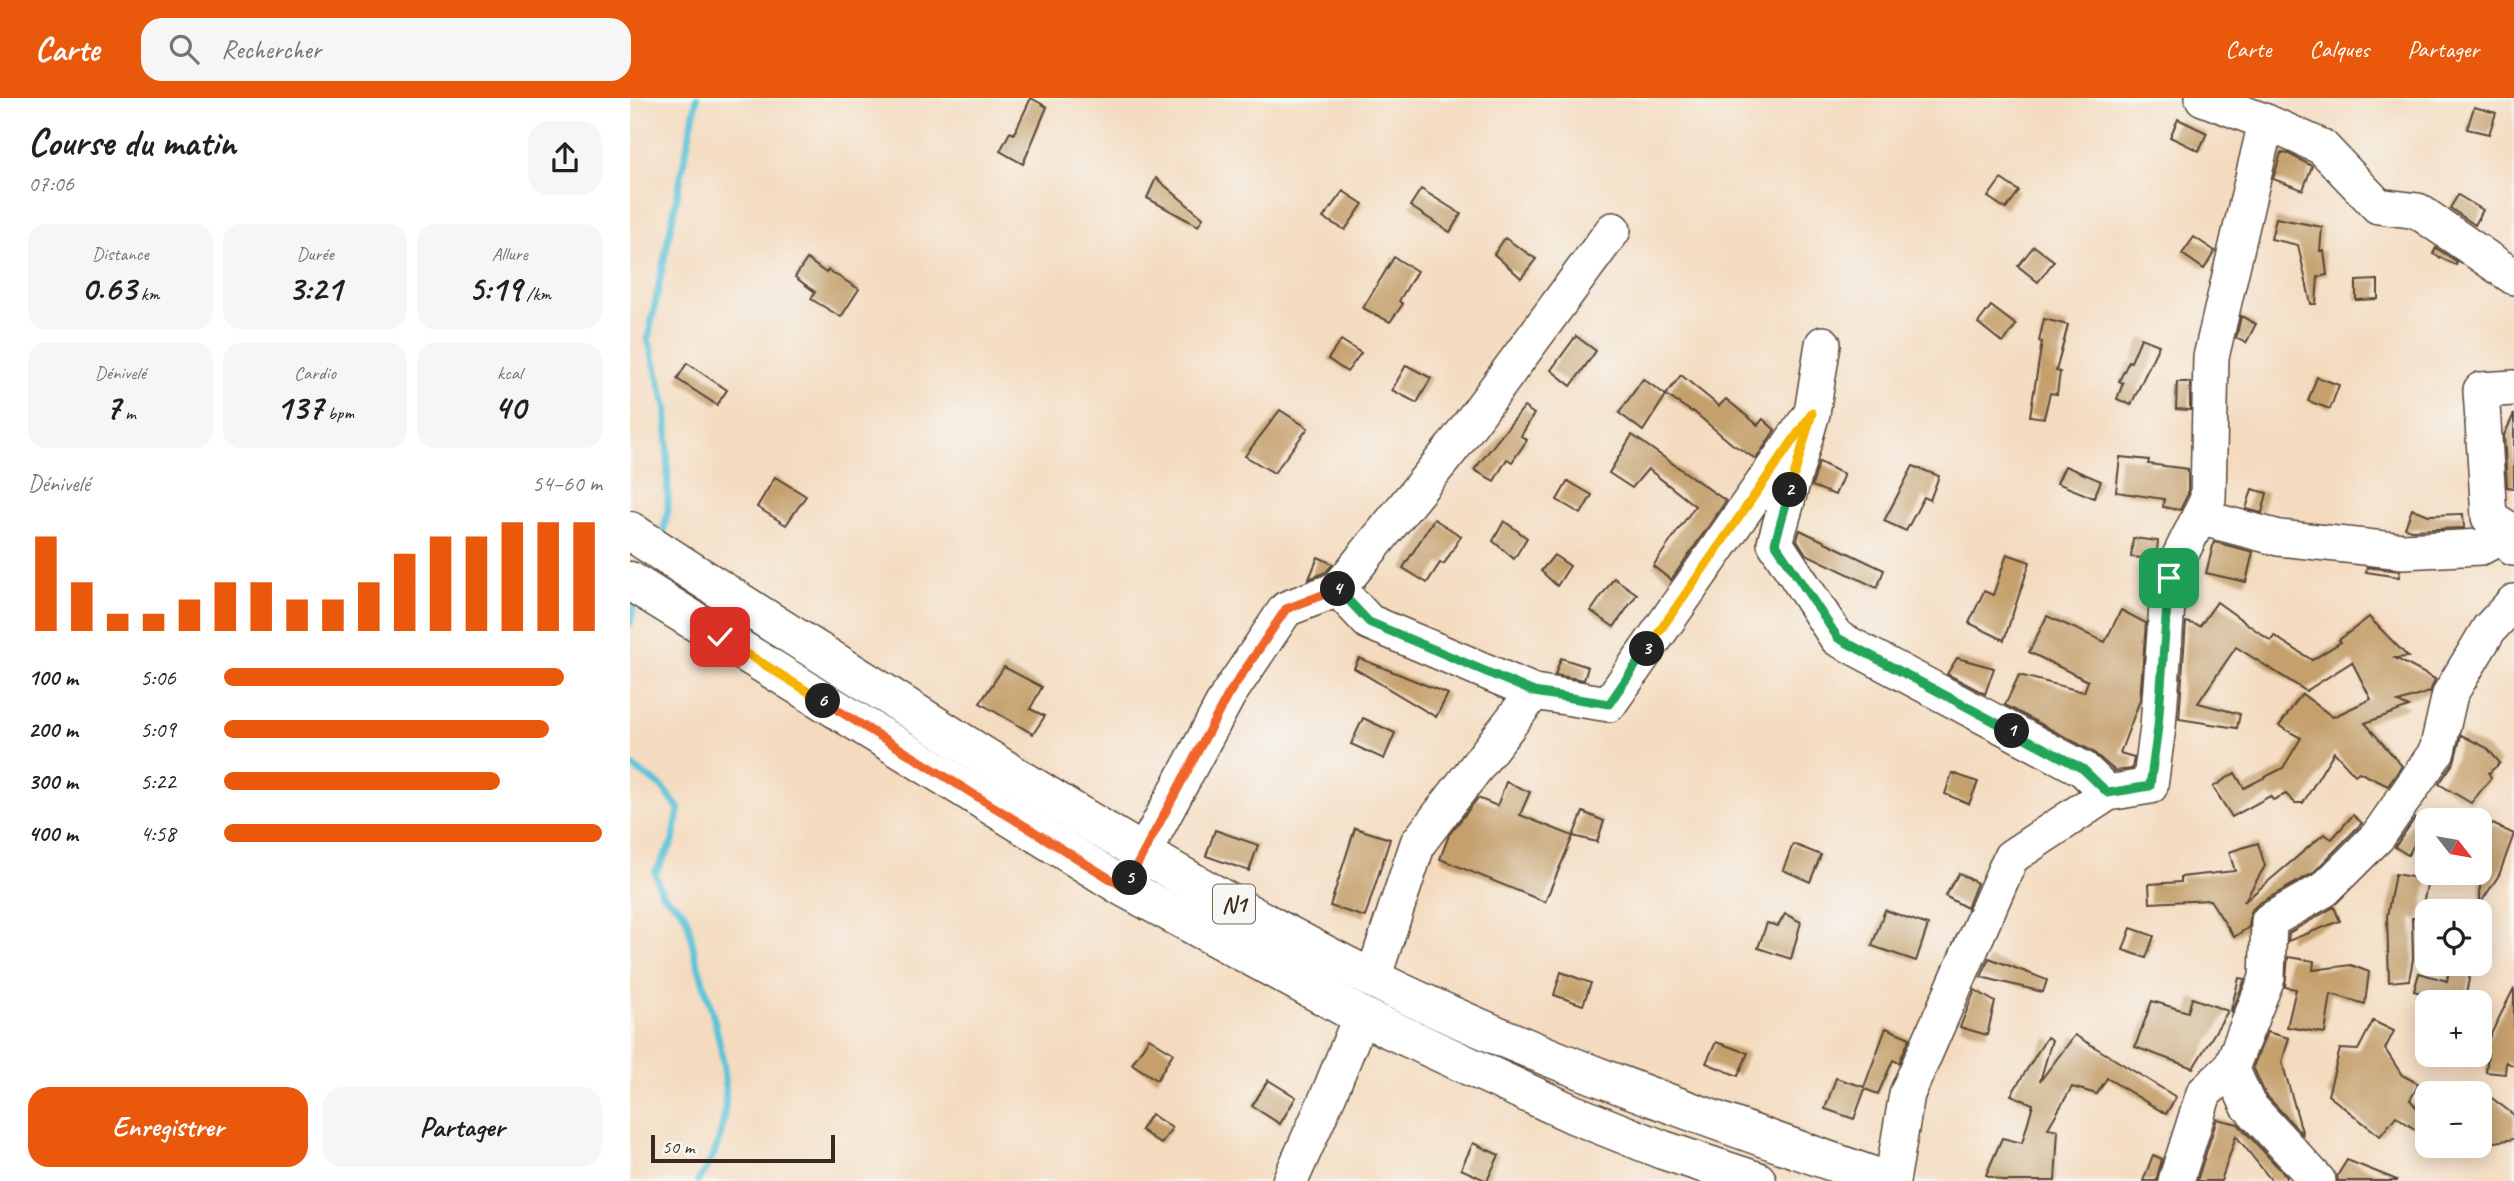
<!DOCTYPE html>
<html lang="fr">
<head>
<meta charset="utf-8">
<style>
	:root { --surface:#fff; --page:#f6f6f6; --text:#202124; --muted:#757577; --accent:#ea580c }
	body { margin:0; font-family:Caveat,sans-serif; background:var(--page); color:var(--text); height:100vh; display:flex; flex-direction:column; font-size:26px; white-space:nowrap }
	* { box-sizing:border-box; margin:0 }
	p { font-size:23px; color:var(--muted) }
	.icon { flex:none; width:38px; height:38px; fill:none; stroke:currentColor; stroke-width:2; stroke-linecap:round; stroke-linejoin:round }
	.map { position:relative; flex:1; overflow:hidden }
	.sheet { display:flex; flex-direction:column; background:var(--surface); width:630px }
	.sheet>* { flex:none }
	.needle { width:46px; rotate:121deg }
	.fabs { position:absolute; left:1785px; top:710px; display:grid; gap:14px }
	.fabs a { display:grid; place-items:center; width:77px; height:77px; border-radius:14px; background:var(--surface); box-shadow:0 4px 18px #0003; font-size:35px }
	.scale { position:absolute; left:21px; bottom:18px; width:184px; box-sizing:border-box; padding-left:7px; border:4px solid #3b2a1e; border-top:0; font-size:19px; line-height:24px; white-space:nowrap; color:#3b2a1e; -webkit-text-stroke:5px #f6f6f2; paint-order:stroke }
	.pin { position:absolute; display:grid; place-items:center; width:60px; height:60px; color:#fff; margin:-30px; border-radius:14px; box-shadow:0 4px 10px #0006 }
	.km { position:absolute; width:35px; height:35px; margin:-18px; border-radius:50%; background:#222; color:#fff; font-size:19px; line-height:35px; text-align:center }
	.round { display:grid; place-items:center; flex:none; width:74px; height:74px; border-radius:21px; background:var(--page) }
	.summary { display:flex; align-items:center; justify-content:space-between; height:119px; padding:0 28px }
	h1 { font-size:38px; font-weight:800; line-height:52px }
	.figures { display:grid; grid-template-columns:repeat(3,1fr); gap:10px; height:119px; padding:7px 28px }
	.figures div { display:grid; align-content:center; border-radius:18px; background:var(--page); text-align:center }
	.figures b { font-size:35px; font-weight:800 }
	.figures small { font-size:19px; font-weight:400 }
	.figures p { font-size:19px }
	.chart { height:196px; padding:14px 28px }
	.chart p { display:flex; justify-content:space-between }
	.chart svg { width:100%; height:126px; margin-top:7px; stroke:var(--accent); stroke-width:6 }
	.action { display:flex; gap:14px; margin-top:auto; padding:14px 28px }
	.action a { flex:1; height:80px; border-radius:21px; background:var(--accent); color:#fff; font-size:28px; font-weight:800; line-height:80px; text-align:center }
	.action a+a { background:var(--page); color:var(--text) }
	ul { padding:0 28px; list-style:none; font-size:23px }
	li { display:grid; grid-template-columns:112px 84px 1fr; align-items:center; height:52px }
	li i { height:18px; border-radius:9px; background:var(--accent) }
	header { display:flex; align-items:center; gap:42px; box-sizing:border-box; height:98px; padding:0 35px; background:var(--accent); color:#fff }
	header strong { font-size:33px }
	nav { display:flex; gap:38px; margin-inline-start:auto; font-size:24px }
	.search { width:490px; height:63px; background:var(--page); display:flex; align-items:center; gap:18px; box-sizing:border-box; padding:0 24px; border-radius:21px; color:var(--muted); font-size:26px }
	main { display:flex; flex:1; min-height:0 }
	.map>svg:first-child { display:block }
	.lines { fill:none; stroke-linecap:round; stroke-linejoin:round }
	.stream { stroke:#5bc3d8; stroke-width:7 }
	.building { fill:#c5a06d }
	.minor-casing { stroke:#574536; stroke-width:38 }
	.major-casing { stroke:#574536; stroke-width:41 }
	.minor { stroke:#fff; stroke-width:35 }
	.major { stroke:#fff; stroke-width:38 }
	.split-1-casing { stroke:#fff; stroke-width:14 }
	.split-2-casing { stroke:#fff; stroke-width:14 }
	.split-3-casing { stroke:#fff; stroke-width:14 }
	.split-4-casing { stroke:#fff; stroke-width:14 }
	.split-5-casing { stroke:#fff; stroke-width:14 }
	.split-6-casing { stroke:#fff; stroke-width:14 }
	.split-7-casing { stroke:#fff; stroke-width:14 }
	.split-1 { stroke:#22a559; stroke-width:9 }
	.split-2 { stroke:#22a559; stroke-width:9 }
	.split-3 { stroke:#f5b400; stroke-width:9 }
	.split-4 { stroke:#22a559; stroke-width:9 }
	.split-5 { stroke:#f0652b; stroke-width:9 }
	.split-6 { stroke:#f0652b; stroke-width:9 }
	.split-7 { stroke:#f5b400; stroke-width:9 }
	.labels { text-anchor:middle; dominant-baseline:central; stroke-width:7; stroke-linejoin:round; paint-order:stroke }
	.shield { fill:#f6f6f2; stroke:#73675e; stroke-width:2 }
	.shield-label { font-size:23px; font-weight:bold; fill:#3b2a1e }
</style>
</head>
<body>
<header>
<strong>Carte</strong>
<div class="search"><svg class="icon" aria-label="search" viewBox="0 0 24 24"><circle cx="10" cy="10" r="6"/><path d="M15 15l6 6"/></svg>Rechercher</div>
<nav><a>Carte</a><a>Calques</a><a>Partager</a></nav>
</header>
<main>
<section class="sheet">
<div class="summary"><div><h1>Course du matin</h1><p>07:06</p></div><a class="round"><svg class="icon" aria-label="share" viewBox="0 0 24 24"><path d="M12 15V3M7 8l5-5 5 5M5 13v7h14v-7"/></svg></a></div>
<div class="figures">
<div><p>Distance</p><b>0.63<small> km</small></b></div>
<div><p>Durée</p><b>3:21</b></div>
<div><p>Allure</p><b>5:19<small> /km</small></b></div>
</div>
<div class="figures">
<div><p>Dénivelé</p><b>7<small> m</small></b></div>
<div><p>Cardio</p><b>137<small> bpm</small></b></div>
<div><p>kcal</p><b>40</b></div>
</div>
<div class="chart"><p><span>Dénivelé</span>54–60 m</p>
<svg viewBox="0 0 160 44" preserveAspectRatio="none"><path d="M5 44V11M15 44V27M25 44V38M35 44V38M45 44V33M55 44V27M65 44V27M75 44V33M85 44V33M95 44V27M105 44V17M115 44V11M125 44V11M135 44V6M145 44V6M155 44V6"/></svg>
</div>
<ul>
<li><b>100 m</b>5:06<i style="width:90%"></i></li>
<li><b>200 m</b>5:09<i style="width:86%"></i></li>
<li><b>300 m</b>5:22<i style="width:73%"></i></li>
<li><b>400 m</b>4:58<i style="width:100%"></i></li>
</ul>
<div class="action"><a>Enregistrer</a><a>Partager</a></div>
</section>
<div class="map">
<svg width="1884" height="1083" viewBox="0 0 1884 1083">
	<rect width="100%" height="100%" fill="#f6f6f2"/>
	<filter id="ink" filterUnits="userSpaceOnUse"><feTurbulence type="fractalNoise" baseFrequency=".0143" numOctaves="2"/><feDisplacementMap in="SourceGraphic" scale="14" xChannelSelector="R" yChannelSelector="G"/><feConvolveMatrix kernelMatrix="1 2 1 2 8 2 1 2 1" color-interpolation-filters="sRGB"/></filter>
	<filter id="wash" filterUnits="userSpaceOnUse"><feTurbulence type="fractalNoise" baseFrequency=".00686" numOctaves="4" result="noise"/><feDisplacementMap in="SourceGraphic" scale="28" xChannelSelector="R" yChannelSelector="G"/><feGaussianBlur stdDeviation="1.57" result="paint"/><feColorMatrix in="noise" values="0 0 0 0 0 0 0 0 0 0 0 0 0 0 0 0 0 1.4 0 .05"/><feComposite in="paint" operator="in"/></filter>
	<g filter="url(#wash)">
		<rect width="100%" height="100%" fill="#f4dbbf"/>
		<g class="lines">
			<g class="stream">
				<polyline points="32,440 38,412 37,311 18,241 67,0"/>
				<polyline points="0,526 6,500"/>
				<path d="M 0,667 L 31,688 L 49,711 L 43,743 L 25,775 C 27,781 29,790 32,795 C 38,803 51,808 55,817 C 61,829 62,850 67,864 C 89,936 118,1016 68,1083"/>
			</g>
		</g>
		<g id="blocks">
			<g class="building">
				<polygon points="401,0 417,9 393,66 370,53 380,34 384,36"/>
				<polygon points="1844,9 1866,15 1859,36 1837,31"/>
				<polygon points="1548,21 1577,35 1569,53 1540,39"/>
				<polygon points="1651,55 1659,56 1682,68 1673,92 1643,81"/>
				<polygon points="526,80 573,120 568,128 517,100"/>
				<polygon points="1371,81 1389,93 1376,111 1358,99"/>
				<polygon points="791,91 831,116 820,134 780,108"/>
				<polygon points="713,93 733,106 715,132 693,120"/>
				<polygon points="1828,97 1853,112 1845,127 1820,110"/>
				<polygon points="1646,120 1692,129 1690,153 1694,153 1697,177 1688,179 1686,206 1681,206 1668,147 1641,141"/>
				<polygon points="1564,139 1585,153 1574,171 1552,156"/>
				<polygon points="875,140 906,161 891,180 864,156"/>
				<polygon points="1404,148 1424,163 1408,184 1388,168"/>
				<polygon points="1806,150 1827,164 1826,167 1803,156"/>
				<polygon points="764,159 787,173 769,203 773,206 760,224 733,210"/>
				<polygon points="177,161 196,175 198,172 229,191 211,219 181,201 185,194 165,179"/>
				<polygon points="1748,182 1748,201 1726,202 1726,183"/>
				<polygon points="1361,208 1386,227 1373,245 1348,225"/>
				<polygon points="1611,218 1626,226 1616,245 1606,240"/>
				<polygon points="1414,221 1438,227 1426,273 1430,274 1427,296 1420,295 1414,320 1400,318 1412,244 1409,243"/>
				<polygon points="946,238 966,253 941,288 921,272"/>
				<polygon points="1511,240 1529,247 1501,307 1487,301 1493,285 1489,283 1499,263 1501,264"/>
				<polygon points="711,242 731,255 717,274 698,261"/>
				<polygon points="57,265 97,292 87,307 47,281"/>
				<polygon points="776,267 801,280 787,305 762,292"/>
				<polygon points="1051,277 1089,308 1096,301 1128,327 1133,321 1145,332 1126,361 1102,346 1063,313 1062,314 1036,297"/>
				<polygon points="1687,279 1709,287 1700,311 1678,303"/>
				<polygon points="1013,281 1036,297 1013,333 989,315"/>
				<polygon points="1547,284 1560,284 1560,312 1546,311"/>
				<polygon points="894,309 904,316 891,338 897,342 882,364 877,361 864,383 844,372"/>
				<polygon points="650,312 678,330 644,375 615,358"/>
				<polygon points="1884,316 1884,390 1877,389 1874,337"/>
				<polygon points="1002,337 1096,403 1041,482 1023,468 1065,408 1018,371 1002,390 979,375"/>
				<polygon points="1490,359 1519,362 1518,366 1558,371 1558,396 1550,412 1533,409 1534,401 1486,394"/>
				<polygon points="1189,364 1214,376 1205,397 1182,388"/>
				<polygon points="1283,368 1309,378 1300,402 1294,399 1276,433 1254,423"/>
				<polygon points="1435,368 1471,383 1464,400 1427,385"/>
				<polygon points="145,379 176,398 156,427 127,409"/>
				<polygon points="938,383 962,397 951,416 927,402"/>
				<polygon points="1622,391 1637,395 1632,415 1616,411"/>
				<polygon points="1782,411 1799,417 1833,416 1834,430 1781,432 1775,430"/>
				<polygon points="804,421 831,438 814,466 810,465 797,485 773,470"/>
				<polygon points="874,423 897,440 884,461 863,443"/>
				<polygon points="1170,432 1254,472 1247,490 1176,456 1167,442"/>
				<polygon points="1503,440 1528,443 1526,461 1501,459"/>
				<polygon points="1584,444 1623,454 1616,484 1576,475"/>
				<polygon points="1377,456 1400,464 1374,542 1339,525 1354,493 1363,497"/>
				<polygon points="924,457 940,468 927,488 911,473"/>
				<polygon points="688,459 703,466 696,474 679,481"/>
				<polygon points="1737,469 1770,473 1769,479 1736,474"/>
				<polygon points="984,480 1007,496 984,529 961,513"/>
				<polygon points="1587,504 1641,543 1644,538 1682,562 1711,544 1709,542 1739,519 1778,559 1765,560 1805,581 1800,594 1768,604 1779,609 1735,625 1772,668 1758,688 1729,674 1725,677 1704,654 1673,705 1665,705 1656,696 1643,702 1640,698 1602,719 1583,689 1605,675 1614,690 1653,670 1671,640 1649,628 1672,596 1703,619 1741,601 1722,564 1676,593 1606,549 1568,605 1610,616 1607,630 1549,621 1556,524 1570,528"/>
				<polygon points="1491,512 1516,525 1510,602 1490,655 1504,659 1502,671 1485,673 1462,653 1375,607 1389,577 1454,594 1458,583 1399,554 1417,518 1475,544"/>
				<polygon points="729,560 818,596 806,619 724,570"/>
				<polygon points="931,560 958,569 954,582 925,577"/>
				<polygon points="1327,560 1364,570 1355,596 1317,576"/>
				<polygon points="374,569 412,589 400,611 415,618 403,636 350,605"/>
				<polygon points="733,620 765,635 754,661 721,646"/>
				<polygon points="1831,637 1857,650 1870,665 1859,675 1861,680 1841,705 1809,686 1824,664"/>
				<polygon points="1322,675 1348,684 1339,706 1315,696"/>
				<polygon points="876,684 900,694 890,717 943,738 915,804 810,761 819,737 848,700 867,708"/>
				<polygon points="953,714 974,723 967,744 943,738"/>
				<polygon points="1723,717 1732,725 1683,775 1628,806 1621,813 1619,829 1604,839 1580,802 1520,805 1519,786 1551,784 1551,779 1605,773 1599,754 1628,745 1635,768 1614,804 1694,736 1702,741"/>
				<polygon points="1785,720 1796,727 1778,757 1765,749"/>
				<polygon points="1850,720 1884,736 1869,777 1850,806"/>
				<polygon points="725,730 760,741 735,819 700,808"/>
				<polygon points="585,732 628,747 619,773 576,758"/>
				<polygon points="1163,746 1191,757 1180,784 1153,772"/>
				<polygon points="1329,775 1347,785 1337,810 1315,798"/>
				<polygon points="1765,776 1798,782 1790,821 1782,820 1783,861 1779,882 1759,884 1757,818"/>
				<polygon points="1704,809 1710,823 1658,843 1659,835"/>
				<polygon points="1255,812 1298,827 1286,863 1242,848"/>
				<polygon points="1155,816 1171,824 1161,861 1128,850 1137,825 1148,828"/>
				<polygon points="1501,830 1524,838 1516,860 1493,852"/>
				<polygon points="1658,859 1684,863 1683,872 1721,867 1739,874 1735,906 1701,896 1695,935 1657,929 1666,891 1655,889"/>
				<polygon points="1359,860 1417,882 1413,894 1351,879"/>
				<polygon points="1820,866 1842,866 1836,896 1822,894 1820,903 1784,893 1789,875 1817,883"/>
				<polygon points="931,874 961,885 953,907 924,897"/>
				<polygon points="1609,880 1615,881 1602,914 1601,912"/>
				<polygon points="1884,890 1884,968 1876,964 1875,976 1856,974 1858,955 1853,952"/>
				<polygon points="1345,892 1365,904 1357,937 1330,929"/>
				<polygon points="1562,900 1598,913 1563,970 1505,949 1522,903 1558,914"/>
				<polygon points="1743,923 1764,933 1755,951 1772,977 1789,986 1780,1002 1797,1022 1797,1040 1766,1018 1750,1038 1698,997 1710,951 1728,952"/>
				<polygon points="1256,930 1280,940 1269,965 1263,962 1248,996 1235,991 1224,1021 1195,1011 1206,980 1234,989"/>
				<polygon points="1637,934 1659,940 1652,964 1673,1037 1635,996 1623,969"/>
				<polygon points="1445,937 1546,999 1536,1016 1477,980 1467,996 1442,989 1418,1030 1428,1032 1425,1083 1374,1083 1356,1077 1372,1040 1392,1045 1403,1006 1381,997 1417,939 1422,942 1410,983"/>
				<polygon points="519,940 543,955 527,982 502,966"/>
				<polygon points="1086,944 1118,955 1108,978 1076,965"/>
				<polygon points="638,982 666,999 650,1026 622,1008"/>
				<polygon points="1850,991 1884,1017 1884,1041 1853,1046 1850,1029"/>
				<polygon points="521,1016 542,1030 531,1046 511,1032"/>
				<polygon points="1587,1021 1608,1026 1657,1079 1655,1083 1642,1083 1606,1038 1591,1083 1567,1083"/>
				<polygon points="843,1045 869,1057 857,1083 831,1071"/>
				<polygon points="1523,1057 1532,1061 1526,1083 1513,1083"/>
				<polygon points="1717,1062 1767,1082 1767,1083 1708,1083 1707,1078"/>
			</g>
		</g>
	</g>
	<g filter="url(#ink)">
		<use href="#blocks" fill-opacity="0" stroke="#574536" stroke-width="2"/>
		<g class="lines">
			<g class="minor-casing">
				<g id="minor">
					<polyline points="1636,24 1692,49 1748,108 1788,113 1884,179"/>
					<polyline points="1193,246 1182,315 1145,445 1207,540 1453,671 1478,695"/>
					<polyline points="1569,419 1649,440 1773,453 1851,449 1884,432"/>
					<polyline points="1883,450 1881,433 1859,419 1851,292 1884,290"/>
					<polyline points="708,491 739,524 904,594"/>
					<polyline points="500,780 598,597 656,511 708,491 823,349 983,132"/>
					<polyline points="743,880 788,745 904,594 979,606 1182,315"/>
					<polyline points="1601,970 1618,1007 1688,1083"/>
					<polyline points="660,1083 699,996 731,918"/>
					<polyline points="1262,1083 1277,996 1381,759 1478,695 1520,688 1528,629 1539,480 1578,401 1581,259 1636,24 1573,0"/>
					<polyline points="1546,1083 1574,995 1601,970 1637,880 1639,823 1695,791 1748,738 1807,653 1820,596 1859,531 1884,504"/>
				</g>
			</g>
			<g class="major-casing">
				<g id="major">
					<path d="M 0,433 C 85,490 172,543 259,598 C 415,698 573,796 739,879 C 906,961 1082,1022 1257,1083"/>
					<polyline points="0,483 495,790 731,918 943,1016 1033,1052 1127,1083"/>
				</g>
			</g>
			<use href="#minor" class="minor"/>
			<use href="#major" class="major"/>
		</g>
	</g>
	<g class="lines" filter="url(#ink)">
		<g class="split-1-casing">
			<polyline id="split-1" points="1382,633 1453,671 1478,695 1520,688 1528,629 1539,480"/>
		</g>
		<g class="split-2-casing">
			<polyline id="split-2" points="1160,392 1145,445 1208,540 1382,633"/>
		</g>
		<g class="split-3-casing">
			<polyline id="split-3" points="1017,551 1182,315 1160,392"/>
		</g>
		<g class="split-4-casing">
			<polyline id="split-4" points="708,491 739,524 904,594 979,606 1017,551"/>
		</g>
		<g class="split-5-casing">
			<polyline id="split-5" points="500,780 598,597 656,511 708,491"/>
		</g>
		<g class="split-6-casing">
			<polyline id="split-6" points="193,603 495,790 500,780"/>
		</g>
		<g class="split-7-casing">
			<polyline id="split-7" points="90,539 193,603"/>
		</g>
		<use href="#split-1" class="split-1"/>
		<use href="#split-2" class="split-2"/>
		<use href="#split-3" class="split-3"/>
		<use href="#split-4" class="split-4"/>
		<use href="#split-5" class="split-5"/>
		<use href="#split-6" class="split-6"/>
		<use href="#split-7" class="split-7"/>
	</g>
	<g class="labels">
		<rect class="shield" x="583" y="786.5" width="42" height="39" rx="5"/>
		<g class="shield-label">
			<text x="604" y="806">N1</text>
		</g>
	</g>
</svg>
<div class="fabs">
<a><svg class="needle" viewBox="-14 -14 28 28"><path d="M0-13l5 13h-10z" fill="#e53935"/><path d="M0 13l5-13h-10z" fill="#757577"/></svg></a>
<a><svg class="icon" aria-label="locate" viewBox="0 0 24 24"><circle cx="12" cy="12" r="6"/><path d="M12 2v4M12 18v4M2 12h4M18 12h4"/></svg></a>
<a>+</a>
<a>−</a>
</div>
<div class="scale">50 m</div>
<div class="pin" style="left:1539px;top:480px;background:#1e9e55"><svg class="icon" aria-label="arrive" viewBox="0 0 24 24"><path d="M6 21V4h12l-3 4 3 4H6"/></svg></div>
<div class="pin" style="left:90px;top:539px;background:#d93025"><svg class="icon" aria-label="check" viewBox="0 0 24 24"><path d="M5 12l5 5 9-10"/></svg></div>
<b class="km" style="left:1382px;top:633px">1</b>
<b class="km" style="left:1160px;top:392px">2</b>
<b class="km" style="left:1017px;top:551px">3</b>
<b class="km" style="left:708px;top:491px">4</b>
<b class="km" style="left:500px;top:780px">5</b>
<b class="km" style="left:193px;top:603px">6</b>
</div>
</main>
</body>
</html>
